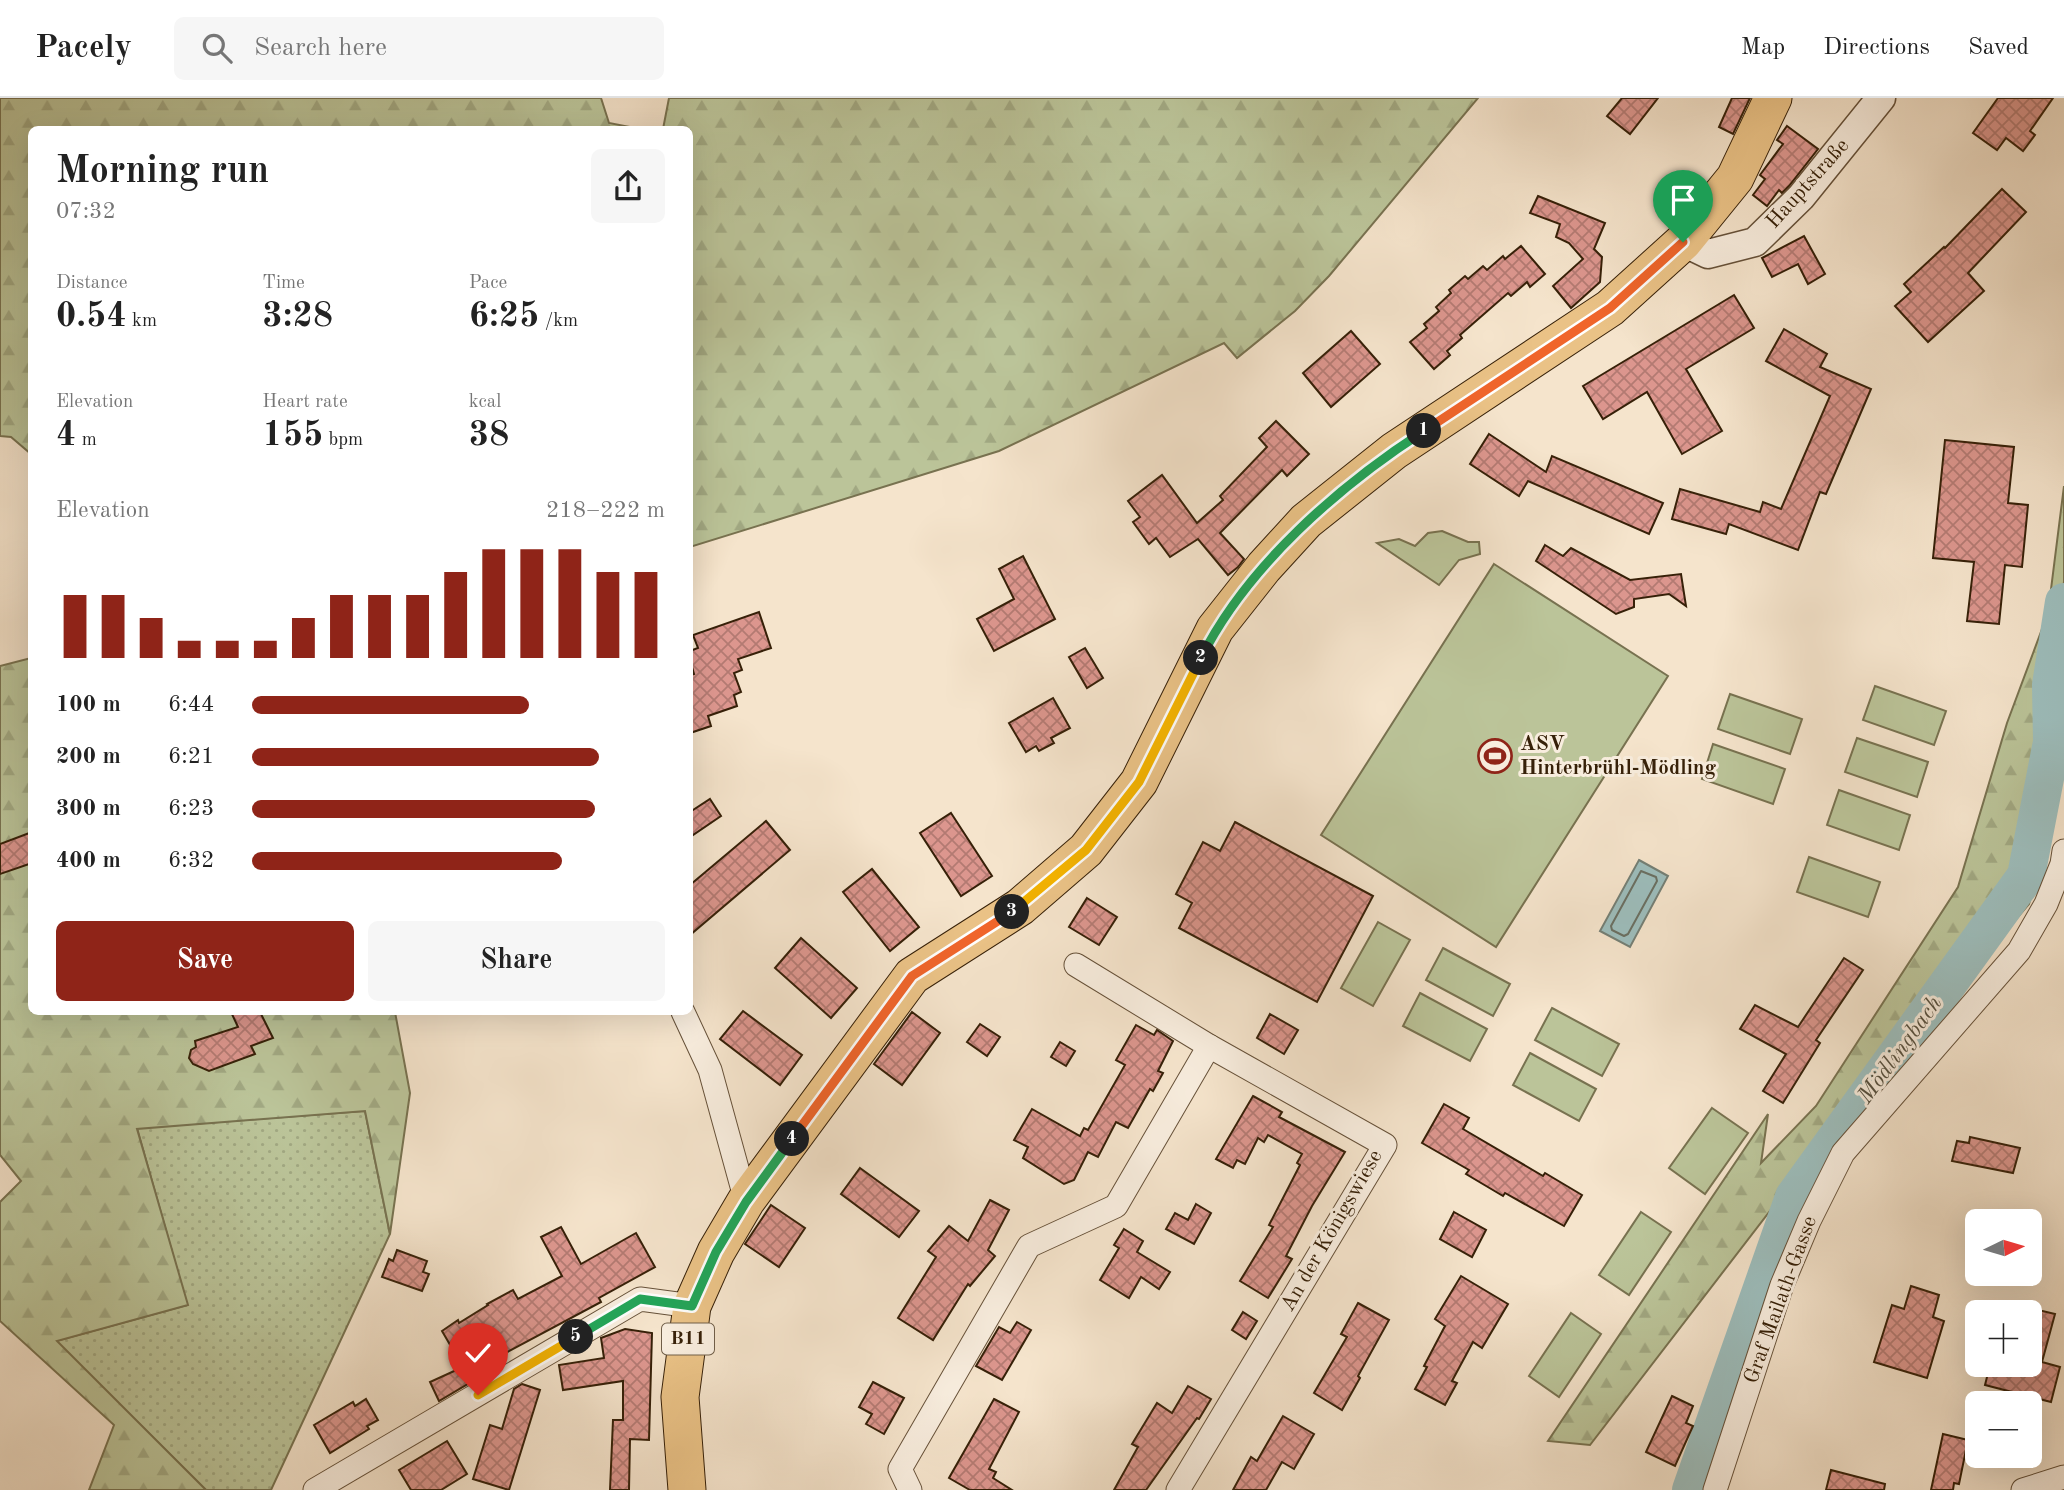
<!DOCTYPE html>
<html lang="en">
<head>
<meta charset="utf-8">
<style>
	:root { --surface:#fff; --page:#f6f6f6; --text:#222; --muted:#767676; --line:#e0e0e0; --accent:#8f2418 }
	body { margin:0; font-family:"Old Standard TT",serif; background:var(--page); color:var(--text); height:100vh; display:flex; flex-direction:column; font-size:26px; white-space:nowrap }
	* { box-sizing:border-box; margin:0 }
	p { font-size:23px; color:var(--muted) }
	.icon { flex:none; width:38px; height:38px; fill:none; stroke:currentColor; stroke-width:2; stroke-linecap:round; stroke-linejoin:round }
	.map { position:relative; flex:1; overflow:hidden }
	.details { position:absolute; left:28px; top:28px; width:665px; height:889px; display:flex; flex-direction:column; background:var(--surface); border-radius:10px; box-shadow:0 7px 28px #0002 }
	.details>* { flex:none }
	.needle { width:46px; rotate:85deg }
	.fabs { position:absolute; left:1965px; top:1111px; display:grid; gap:14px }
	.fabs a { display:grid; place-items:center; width:77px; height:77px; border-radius:10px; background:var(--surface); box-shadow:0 7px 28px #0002; font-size:35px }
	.pin { position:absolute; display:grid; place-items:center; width:60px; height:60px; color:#fff; margin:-72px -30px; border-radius:50% 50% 50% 0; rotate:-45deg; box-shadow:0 0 7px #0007 }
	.pin .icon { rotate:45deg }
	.km { position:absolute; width:35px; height:35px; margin:-18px; border-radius:50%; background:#222; color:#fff; font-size:19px; line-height:35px; text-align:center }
	.round { display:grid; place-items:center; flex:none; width:74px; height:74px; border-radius:10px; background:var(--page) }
	.head { display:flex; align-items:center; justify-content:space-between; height:119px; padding:0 28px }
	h1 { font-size:38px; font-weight:800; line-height:52px }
	.stats { display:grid; grid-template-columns:repeat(3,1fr); gap:10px; height:119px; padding:7px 28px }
	.stats div { display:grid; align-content:center }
	.stats b { font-size:35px; font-weight:800 }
	.stats small { font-size:19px; font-weight:400 }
	.stats p { font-size:19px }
	.chart { height:196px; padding:14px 28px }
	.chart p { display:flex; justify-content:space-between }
	.chart svg { width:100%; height:126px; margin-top:7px; stroke:var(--accent); stroke-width:6 }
	.button { display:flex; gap:14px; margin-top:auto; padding:14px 28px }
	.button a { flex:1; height:80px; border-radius:10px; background:var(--accent); color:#fff; font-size:28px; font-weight:800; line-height:80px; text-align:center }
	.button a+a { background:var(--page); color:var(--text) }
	ul { padding:0 28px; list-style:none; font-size:23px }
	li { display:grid; grid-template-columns:112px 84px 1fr; align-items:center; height:52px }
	li i { height:18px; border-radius:9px; background:var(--accent) }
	header { display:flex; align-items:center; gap:42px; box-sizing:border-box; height:98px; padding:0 35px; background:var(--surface); border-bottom:2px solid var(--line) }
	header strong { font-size:33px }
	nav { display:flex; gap:38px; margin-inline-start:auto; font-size:24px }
	.search { width:490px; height:63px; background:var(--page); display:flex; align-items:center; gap:18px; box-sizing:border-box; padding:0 24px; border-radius:10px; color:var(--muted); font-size:26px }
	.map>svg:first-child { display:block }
	.grass { fill:url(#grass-dots); stroke:#787250; stroke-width:2 }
	.forest { fill:url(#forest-firs); stroke:#787250; stroke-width:2 }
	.pitch { fill:#bbc499; stroke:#787250; stroke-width:2 }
	.water { fill:#9dbebd; stroke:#747f75; stroke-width:2 }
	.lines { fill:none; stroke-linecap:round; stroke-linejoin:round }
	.shore { stroke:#6a6f62; stroke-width:2 }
	.river { stroke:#9dbebd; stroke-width:38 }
	.building { fill:url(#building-cross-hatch); stroke:#362008; stroke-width:2 }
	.minor-casing { stroke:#665139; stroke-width:25 }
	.tertiary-casing { stroke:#665139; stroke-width:31 }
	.primary-casing { stroke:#362008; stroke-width:39 }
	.minor { stroke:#f8edde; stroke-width:23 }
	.tertiary { stroke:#f8edde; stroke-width:28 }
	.primary { stroke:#eac286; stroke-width:37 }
	.split-1-casing { stroke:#fff; stroke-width:14 }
	.split-2-casing { stroke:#fff; stroke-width:14 }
	.split-3-casing { stroke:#fff; stroke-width:14 }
	.split-4-casing { stroke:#fff; stroke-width:14 }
	.split-5-casing { stroke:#fff; stroke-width:14 }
	.split-6-casing { stroke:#fff; stroke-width:14 }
	.split-1 { stroke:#f0652b; stroke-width:9 }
	.split-2 { stroke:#22a559; stroke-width:9 }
	.split-3 { stroke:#f5b400; stroke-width:9 }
	.split-4 { stroke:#f0652b; stroke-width:9 }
	.split-5 { stroke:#22a559; stroke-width:9 }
	.split-6 { stroke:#f5b400; stroke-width:9 }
	.labels { text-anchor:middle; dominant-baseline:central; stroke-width:6; stroke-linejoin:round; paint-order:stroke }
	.shield { fill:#f8edde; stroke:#705e48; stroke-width:2 }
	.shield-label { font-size:19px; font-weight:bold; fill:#362008 }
	.street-label { font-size:21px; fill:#362008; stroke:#f8edde }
	.poi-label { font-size:21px; font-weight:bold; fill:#362008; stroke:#f8edde; text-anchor:start }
	.water-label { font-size:23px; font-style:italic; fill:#554f3e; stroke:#f8edde }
</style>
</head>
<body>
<header>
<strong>Pacely</strong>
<div class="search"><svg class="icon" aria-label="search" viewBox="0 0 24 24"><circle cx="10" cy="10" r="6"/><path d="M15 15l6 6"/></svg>Search here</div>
<nav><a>Map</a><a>Directions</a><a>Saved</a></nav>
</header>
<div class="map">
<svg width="2064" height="1392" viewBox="0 0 2064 1392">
	<defs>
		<pattern id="grass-dots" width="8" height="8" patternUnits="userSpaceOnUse" patternTransform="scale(1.75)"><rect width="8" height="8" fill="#bbc499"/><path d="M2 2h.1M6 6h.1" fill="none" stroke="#a1a882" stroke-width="1.8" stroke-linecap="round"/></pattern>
		<pattern id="forest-firs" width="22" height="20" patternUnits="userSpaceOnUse" patternTransform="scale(1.75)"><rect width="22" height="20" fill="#bbc499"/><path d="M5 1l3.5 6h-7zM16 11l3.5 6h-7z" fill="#a1a882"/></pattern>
		<pattern id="building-cross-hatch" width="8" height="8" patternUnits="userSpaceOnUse" patternTransform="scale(1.75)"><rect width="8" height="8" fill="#dc968e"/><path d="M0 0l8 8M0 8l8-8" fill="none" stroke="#b37a72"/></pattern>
	</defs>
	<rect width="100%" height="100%" fill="#f5e4cc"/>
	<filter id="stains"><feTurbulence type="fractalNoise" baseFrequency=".00286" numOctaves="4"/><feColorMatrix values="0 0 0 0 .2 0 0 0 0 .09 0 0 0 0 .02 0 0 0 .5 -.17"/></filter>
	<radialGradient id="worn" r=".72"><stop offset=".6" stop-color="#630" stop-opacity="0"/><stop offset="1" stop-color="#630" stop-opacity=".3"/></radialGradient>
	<polygon class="grass" points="365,1013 390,1136 271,1392 206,1392 56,1243 187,1207 137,1030"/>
	<g class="forest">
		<polygon points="0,0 601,0 609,25 640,31 32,32 31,356 11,339 0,338"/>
		<polygon points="669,0 1478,0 1329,178 1295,213 1237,260 1224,245 999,353 690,449 690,32 663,31"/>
		<polygon points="2064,388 2064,671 2029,806 1796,1079 1590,1347 1548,1343 1768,1016 1761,1065 1816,1008 1958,789 2007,625 2048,515"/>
		<polygon points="31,560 32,914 395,914 410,995 390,1136 365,1013 137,1031 188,1207 57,1243 206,1392 89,1392 114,1327 0,1223 0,1104 21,1083 0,1057 0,568"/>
	</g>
	<g class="pitch">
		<polygon points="1442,433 1468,444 1479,444 1480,456 1459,462 1439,487 1377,445 1399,441 1415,448 1428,435"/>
		<polygon points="1494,466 1668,578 1496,849 1321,737"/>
		<polygon points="1875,588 1946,613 1934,647 1863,622"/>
		<polygon points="1730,596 1802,621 1790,656 1718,631"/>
		<polygon points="1857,640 1928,664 1917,699 1845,674"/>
		<polygon points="1713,646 1785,671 1773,706 1702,681"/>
		<polygon points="1839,692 1910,717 1899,752 1827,727"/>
		<polygon points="1809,759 1880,784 1868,819 1797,794"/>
		<polygon points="1378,824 1410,842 1373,908 1341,890"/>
		<polygon points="1443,850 1510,886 1493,918 1426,882"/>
		<polygon points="1420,895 1487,931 1470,963 1403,928"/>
		<polygon points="1552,910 1619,946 1602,978 1535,942"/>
		<polygon points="1530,955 1596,991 1579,1023 1513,987"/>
		<polygon points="1712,1010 1748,1035 1705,1096 1669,1070"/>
		<polygon points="1641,1114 1671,1134 1629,1197 1599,1177"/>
		<polygon points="1571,1215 1601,1236 1559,1299 1529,1278"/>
	</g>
	<polygon class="water" points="1639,762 1668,778 1630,849 1600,833"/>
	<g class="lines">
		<polygon class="shore" points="1641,773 1656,779 1657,783 1628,836 1624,838 1612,832 1611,828"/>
		<polyline class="river" points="1691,1392 1794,1099 2026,778 2052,644 2051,587 2064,504"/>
	</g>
	<g class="building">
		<polygon points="1622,0 1658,0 1630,36 1607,18"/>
		<polygon points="1732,0 1750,0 1733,36 1719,29"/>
		<polygon points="1998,0 2053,0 2030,33 2035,37 2023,53 2006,40 1997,52 1973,35"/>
		<polygon points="1787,28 1818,51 1789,88 1782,95 1779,92 1767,108 1753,97 1765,81 1760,77 1783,46 1777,42"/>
		<polygon points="2002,91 2026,114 1968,175 1984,193 1928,244 1895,208 1911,194 1904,186 1944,149 1945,150"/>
		<polygon points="1538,98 1605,125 1594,151 1602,159 1600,184 1571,210 1553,188 1583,161 1569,145 1556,139 1560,126 1530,115"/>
		<polygon points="1804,138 1825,176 1808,186 1798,166 1772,179 1762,160"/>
		<polygon points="1521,148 1545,176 1530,189 1527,184 1511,198 1508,195 1460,237 1462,240 1447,253 1450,257 1434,271 1410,244 1427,230 1424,226 1439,213 1436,209 1451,195 1449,192 1465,178 1468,181 1483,168 1487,172 1503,158 1505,161"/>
		<polygon points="1734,197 1754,230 1686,271 1722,333 1682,356 1647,294 1603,321 1583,288"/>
		<polygon points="1784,231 1827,256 1820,269 1871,291 1826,396 1820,394 1798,452 1729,426 1726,436 1672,421 1680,391 1760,414 1763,404 1781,411 1830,298 1766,263"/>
		<polygon points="1351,233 1380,266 1331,309 1303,275"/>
		<polygon points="1276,323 1309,356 1287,378 1282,372 1220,435 1244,461 1238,469 1228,477 1198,441 1170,459 1156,440 1149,446 1133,424 1140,419 1128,403 1162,377 1197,425 1223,402 1220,398 1267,349 1259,340"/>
		<polygon points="1489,336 1546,374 1552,358 1663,405 1649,436 1528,383 1519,398 1470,366"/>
		<polygon points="1945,342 2014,349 2008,405 2028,407 2022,469 2005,467 1999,526 1967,523 1974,464 1933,460"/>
		<polygon points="1545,447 1563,458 1571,450 1630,482 1681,476 1686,508 1669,496 1634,501 1634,509 1616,516 1536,463"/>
		<polygon points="1023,458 1055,521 994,553 977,521 1014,501 999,471"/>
		<polygon points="759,514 771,550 738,561 742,572 734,575 741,594 734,597 737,608 708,618 711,628 690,635 690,577 694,576 690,562 690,553 698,550 693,537"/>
		<polygon points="1085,550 1103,580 1087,590 1069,559"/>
		<polygon points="1053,600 1070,630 1051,640 1054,645 1039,653 1036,648 1026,654 1009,625"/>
		<polygon points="710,701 721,718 690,739 690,714"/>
		<polygon points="951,715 992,778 961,798 920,735"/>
		<polygon points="766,723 790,752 690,837 690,787"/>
		<polygon points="1235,724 1373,798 1317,904 1179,830 1192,805 1176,796 1203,744 1220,753"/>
		<polygon points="32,734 32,765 0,776 0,746"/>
		<polygon points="872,771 919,829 890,853 843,794"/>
		<polygon points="1087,800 1117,819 1099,847 1069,829"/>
		<polygon points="801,840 857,890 831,920 775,870"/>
		<polygon points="1844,860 1863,872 1816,942 1820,945 1783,1005 1763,993 1786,956 1740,931 1755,907 1798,929"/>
		<polygon points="743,913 802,957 780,987 720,941"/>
		<polygon points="231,914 260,914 273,940 251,948 255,956 209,973 193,966 189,960 191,952 196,949 195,943 238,929"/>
		<polygon points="912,914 940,935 902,987 874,966"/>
		<polygon points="1270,916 1298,932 1284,956 1257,940"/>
		<polygon points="980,926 1000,939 987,958 967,944"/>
		<polygon points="1136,927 1154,937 1157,932 1173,943 1158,973 1163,975 1153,993 1150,991 1128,1030 1116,1024 1098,1059 1088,1054 1074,1082 1064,1086 1023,1060 1028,1049 1014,1042 1032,1011 1080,1038 1084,1030 1088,1032 1125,967 1116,962"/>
		<polygon points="1060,944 1075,953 1066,968 1051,959"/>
		<polygon points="1253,998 1282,1014 1279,1019 1345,1054 1312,1108 1286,1158 1292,1161 1268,1200 1240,1183 1273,1129 1269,1127 1300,1067 1297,1065 1302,1056 1268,1037 1264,1044 1258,1040 1245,1066 1237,1062 1233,1070 1216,1061"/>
		<polygon points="1444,1006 1469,1020 1463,1031 1543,1078 1545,1075 1582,1097 1564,1128 1505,1095 1503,1098 1466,1076 1469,1072 1422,1045"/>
		<polygon points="1970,1039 2020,1050 2013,1075 1952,1063 1957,1043 1969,1045"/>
		<polygon points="860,1070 919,1113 899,1139 841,1096"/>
		<polygon points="990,1102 1009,1112 988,1152 995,1158 970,1188 968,1186 933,1242 898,1220 936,1159 928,1153 949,1128 968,1143"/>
		<polygon points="1196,1106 1211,1115 1194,1146 1166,1131 1175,1115 1188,1122"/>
		<polygon points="771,1107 805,1130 779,1169 745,1146"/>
		<polygon points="1454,1114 1486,1132 1472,1159 1440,1141"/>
		<polygon points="561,1129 581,1166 636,1135 655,1169 599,1200 601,1204 500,1258 503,1265 439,1303 430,1284 463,1269 442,1233 458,1222 459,1225 488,1207 487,1206 513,1192 518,1201 562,1178 541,1139"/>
		<polygon points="1124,1131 1143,1143 1137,1154 1170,1174 1159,1191 1141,1179 1129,1200 1100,1182 1119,1150 1114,1147"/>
		<polygon points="397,1152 427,1163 423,1174 429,1176 422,1193 382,1179 389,1161 393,1163"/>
		<polygon points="1461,1178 1508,1206 1482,1250 1473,1244 1452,1283 1457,1285 1445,1307 1415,1291 1427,1269 1424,1268 1445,1228 1435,1221"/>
		<polygon points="1911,1188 1939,1197 1933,1219 1944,1223 1927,1280 1874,1264 1892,1207 1904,1211"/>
		<polygon points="1358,1205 1389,1222 1358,1278 1360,1280 1342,1312 1314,1295 1347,1239 1341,1236"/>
		<polygon points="2030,1210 2055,1216 2042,1264 2060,1269 2051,1304 1985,1287 1990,1267 2030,1267"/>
		<polygon points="1243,1214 1257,1223 1246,1241 1232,1232"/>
		<polygon points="1017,1224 1031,1232 1002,1282 976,1268 999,1229 1010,1235"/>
		<polygon points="625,1231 652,1235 649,1342 630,1341 629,1392 610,1392 613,1322 623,1322 623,1283 563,1292 559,1267 604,1260 601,1240"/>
		<polygon points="873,1284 904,1300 884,1336 866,1326 872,1316 859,1309"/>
		<polygon points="522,1286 540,1292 509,1392 473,1381 490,1327 502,1331 514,1291"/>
		<polygon points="1188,1288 1211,1301 1199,1321 1197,1320 1146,1392 1114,1392 1138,1349 1132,1346 1157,1305 1172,1315"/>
		<polygon points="1672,1298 1693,1308 1686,1325 1693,1328 1675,1368 1646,1354"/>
		<polygon points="366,1301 378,1322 367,1328 369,1331 330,1355 314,1327 353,1304 355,1308"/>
		<polygon points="994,1301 1019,1314 989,1371 996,1374 993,1380 1012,1392 970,1392 949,1380"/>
		<polygon points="1283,1318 1314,1336 1294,1371 1282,1364 1266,1392 1233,1392 1251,1359 1257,1363"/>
		<polygon points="1943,1336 1968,1342 1959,1386 1954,1385 1953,1392 1931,1392"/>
		<polygon points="447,1343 467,1376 441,1392 411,1392 399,1372"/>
		<polygon points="1831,1372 1885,1386 1884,1392 1826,1392"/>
	</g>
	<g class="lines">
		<g class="minor-casing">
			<g id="minor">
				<polyline points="1076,867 1209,948 1385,1047 1178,1392"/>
				<polyline points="683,914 710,972 746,1103"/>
				<polyline points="315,1392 640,1201 692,1208"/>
				<polyline points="910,1392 900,1371 1029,1148 1116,1108 1209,948"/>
				<polyline points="1715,1392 1782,1187 1809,1123 1843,1055 2019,853 2046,806 2062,766 2064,753"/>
				<polyline points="2023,1392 2064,1379"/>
			</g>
		</g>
		<g class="tertiary-casing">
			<polyline id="tertiary" points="1683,144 1708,156 1755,144 1801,99 1881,0"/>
		</g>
		<g class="primary-casing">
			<polyline id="primary" points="687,1392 680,1299 692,1208 716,1154 746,1103 912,878 1020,809 1086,752 1139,684 1215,531 1264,469 1306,423 1394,353 1610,210 1683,144 1735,80 1773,0"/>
		</g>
		<use href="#minor" class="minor"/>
		<use href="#tertiary" class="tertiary"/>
		<use href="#primary" class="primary"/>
	</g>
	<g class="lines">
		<g class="split-1-casing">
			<polyline id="split-1" points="1424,333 1610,210 1683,144"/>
		</g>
		<g class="split-2-casing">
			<path id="split-2" d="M 1201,560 C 1247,468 1339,388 1424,333"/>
		</g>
		<g class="split-3-casing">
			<polyline id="split-3" points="1012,814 1086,752 1139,684 1201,560"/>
		</g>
		<g class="split-4-casing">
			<polyline id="split-4" points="792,1041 912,878 1012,814"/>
		</g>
		<g class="split-5-casing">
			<polyline id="split-5" points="576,1239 640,1201 692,1208 716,1154 746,1104 792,1041"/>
		</g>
		<g class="split-6-casing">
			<polyline id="split-6" points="478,1297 576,1239"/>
		</g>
		<use href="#split-1" class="split-1"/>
		<use href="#split-2" class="split-2"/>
		<use href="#split-3" class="split-3"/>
		<use href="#split-4" class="split-4"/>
		<use href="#split-5" class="split-5"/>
		<use href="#split-6" class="split-6"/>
	</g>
	<defs>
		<g id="stadium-ring" transform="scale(1.75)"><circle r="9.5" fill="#f8edde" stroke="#8f2418" stroke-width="1.5"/><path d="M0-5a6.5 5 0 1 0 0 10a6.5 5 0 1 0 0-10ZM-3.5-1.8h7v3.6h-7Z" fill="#8f2418"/></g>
	</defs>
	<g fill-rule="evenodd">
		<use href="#stadium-ring" x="1495" y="658"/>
	</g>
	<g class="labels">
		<rect class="shield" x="662" y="1225.5" width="52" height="31" rx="5"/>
		<g class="shield-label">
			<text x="688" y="1241">B11</text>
		</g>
		<g class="street-label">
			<text transform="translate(1808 86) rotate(-48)">Hauptstraße</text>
			<text transform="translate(1332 1133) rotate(-60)">An der Königswiese</text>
			<text transform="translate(1781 1202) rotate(-70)">Graf Mailath-Gasse</text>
		</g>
		<g class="poi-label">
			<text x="1520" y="646">ASV<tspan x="1520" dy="24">Hinterbrühl-Mödling</tspan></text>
		</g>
		<g class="water-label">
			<text transform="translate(1900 952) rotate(-54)">Mödlingbach</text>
		</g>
	</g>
	<rect width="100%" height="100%" filter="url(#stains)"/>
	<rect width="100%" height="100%" fill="url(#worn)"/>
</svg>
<div class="fabs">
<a><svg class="needle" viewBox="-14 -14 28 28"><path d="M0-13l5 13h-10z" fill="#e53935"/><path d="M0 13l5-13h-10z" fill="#767676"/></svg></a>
<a>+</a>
<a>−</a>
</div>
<div class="pin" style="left:1683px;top:144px;background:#1e9e55"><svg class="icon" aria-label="arrive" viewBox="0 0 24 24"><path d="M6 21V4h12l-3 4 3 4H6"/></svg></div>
<div class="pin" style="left:478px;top:1297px;background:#d93025"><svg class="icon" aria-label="check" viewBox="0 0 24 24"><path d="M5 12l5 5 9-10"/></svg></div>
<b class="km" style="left:1424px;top:333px">1</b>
<b class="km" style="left:1201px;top:560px">2</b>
<b class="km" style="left:1012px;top:814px">3</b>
<b class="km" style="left:792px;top:1041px">4</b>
<b class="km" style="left:576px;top:1239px">5</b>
<section class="details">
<div class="head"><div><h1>Morning run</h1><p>07:32</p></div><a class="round"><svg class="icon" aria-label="share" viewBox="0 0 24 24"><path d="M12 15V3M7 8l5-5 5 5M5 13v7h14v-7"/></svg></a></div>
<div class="stats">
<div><p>Distance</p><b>0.54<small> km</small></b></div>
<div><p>Time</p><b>3:28</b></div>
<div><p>Pace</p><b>6:25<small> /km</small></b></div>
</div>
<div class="stats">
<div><p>Elevation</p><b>4<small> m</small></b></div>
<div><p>Heart rate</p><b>155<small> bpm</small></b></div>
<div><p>kcal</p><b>38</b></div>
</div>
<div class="chart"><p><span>Elevation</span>218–222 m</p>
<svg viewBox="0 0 160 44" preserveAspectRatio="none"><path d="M5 44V22M15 44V22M25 44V30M35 44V38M45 44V38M55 44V38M65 44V30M75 44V22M85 44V22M95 44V22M105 44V14M115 44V6M125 44V6M135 44V6M145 44V14M155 44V14"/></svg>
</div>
<ul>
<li><b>100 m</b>6:44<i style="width:67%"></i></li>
<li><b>200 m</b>6:21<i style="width:84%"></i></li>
<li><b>300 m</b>6:23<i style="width:83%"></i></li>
<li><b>400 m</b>6:32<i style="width:75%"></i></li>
</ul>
<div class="button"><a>Save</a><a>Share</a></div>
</section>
</div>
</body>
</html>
